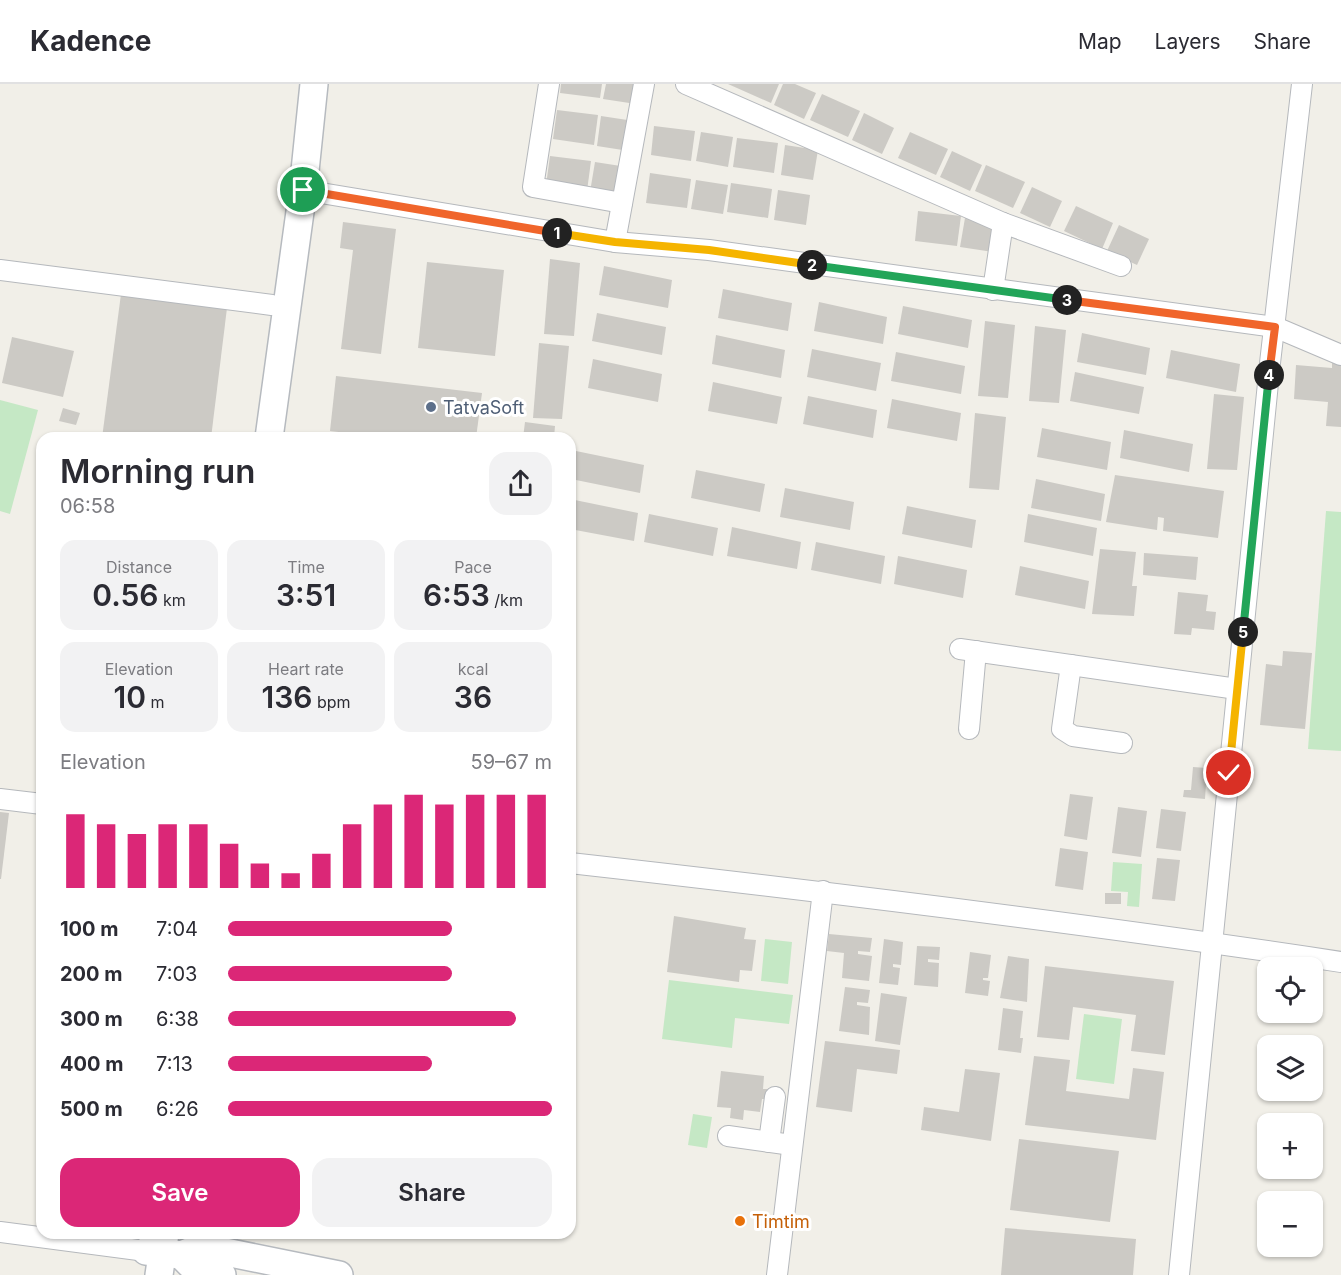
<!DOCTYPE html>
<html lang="en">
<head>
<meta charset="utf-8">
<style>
	:root { --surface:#fff; --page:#f2f2f3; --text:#2b2b33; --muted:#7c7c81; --line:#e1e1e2; --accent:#db2777 }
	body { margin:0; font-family:Inter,sans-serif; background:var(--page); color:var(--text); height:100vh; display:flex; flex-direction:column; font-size:22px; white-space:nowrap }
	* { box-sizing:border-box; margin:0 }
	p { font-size:20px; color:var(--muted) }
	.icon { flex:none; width:33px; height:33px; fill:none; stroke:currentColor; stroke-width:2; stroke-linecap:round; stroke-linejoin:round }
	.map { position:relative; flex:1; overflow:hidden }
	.panel { position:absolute; left:36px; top:348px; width:540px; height:807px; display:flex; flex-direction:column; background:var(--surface); border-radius:18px; box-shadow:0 2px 4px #0004 }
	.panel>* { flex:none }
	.buttons { position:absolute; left:1257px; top:873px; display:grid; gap:12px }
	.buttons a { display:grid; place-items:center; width:66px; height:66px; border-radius:12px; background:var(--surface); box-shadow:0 2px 4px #0004; font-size:30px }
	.pin { position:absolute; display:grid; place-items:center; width:51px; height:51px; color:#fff; margin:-26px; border:3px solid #fff; border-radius:50%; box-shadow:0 2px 6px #0007 }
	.km { position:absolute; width:30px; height:30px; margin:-15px; border-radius:50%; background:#222; color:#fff; font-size:16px; line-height:30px; text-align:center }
	.round { display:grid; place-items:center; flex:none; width:63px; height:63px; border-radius:18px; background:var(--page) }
	.summary { display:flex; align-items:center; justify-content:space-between; height:102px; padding:0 24px }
	h1 { font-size:33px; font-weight:600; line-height:45px }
	.stats { display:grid; grid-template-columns:repeat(3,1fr); gap:9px; height:102px; padding:6px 24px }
	.stats div { display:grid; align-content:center; border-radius:15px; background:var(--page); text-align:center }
	.stats b { font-size:30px; font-weight:600 }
	.stats small { font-size:16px; font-weight:400 }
	.stats p { font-size:16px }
	.chart { height:168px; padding:12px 24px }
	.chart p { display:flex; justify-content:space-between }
	.chart svg { width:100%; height:108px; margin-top:6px; stroke:var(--accent); stroke-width:6 }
	.primary-button { display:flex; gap:12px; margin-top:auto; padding:12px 24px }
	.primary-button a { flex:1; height:69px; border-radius:18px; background:var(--accent); color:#fff; font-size:24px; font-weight:600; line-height:69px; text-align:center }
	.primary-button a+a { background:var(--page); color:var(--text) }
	ul { padding:0 24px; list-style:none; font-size:20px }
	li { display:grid; grid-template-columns:96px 72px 1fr; align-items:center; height:45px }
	li i { height:15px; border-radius:8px; background:var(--accent) }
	header { display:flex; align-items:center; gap:36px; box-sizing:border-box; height:84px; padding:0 30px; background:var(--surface); border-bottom:2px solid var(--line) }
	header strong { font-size:28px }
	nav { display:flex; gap:33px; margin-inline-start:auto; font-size:21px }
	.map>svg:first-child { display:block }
	.green { fill:#c5e8c5 }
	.building { fill:#cccac5 }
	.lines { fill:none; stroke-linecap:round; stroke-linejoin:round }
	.street-casing { stroke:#b5b8bc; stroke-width:22 }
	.secondary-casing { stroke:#b6babf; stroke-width:30 }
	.street { stroke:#fff; stroke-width:20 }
	.secondary { stroke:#fff; stroke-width:27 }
	.split-1-casing { stroke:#fff; stroke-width:12 }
	.split-2-casing { stroke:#fff; stroke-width:12 }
	.split-3-casing { stroke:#fff; stroke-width:12 }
	.split-4-casing { stroke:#fff; stroke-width:12 }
	.split-5-casing { stroke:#fff; stroke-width:12 }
	.split-6-casing { stroke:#fff; stroke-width:12 }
	.split-1 { stroke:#f0652b; stroke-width:8 }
	.split-2 { stroke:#f5b400; stroke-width:8 }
	.split-3 { stroke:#22a559; stroke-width:8 }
	.split-4 { stroke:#f0652b; stroke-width:8 }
	.split-5 { stroke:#22a559; stroke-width:8 }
	.split-6 { stroke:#f5b400; stroke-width:8 }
	.service-dot { fill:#5c6f8a; stroke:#fff; stroke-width:2 }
	.food-dot { fill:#e8710a; stroke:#fff; stroke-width:2 }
	.labels { text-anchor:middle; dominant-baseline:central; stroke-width:6; stroke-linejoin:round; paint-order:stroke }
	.service-label { font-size:18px; fill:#4e5e75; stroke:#fff; text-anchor:start }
	.food-label { font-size:18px; fill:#c56008; stroke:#fff; text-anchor:start }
</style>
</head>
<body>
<header>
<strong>Kadence</strong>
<nav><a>Map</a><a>Layers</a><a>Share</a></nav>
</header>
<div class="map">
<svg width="1341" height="1191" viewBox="0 0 1341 1191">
	<rect width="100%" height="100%" fill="#f1efe8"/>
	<g class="green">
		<polygon points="0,316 38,326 10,430 0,427"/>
		<polygon points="1326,427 1341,428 1341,667 1308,665"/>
		<polygon points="1113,778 1142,780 1139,823 1127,822 1128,808 1111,807"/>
		<polygon points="765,855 792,858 788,900 761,897"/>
		<polygon points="669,896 793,911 789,940 735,934 732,964 662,955"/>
		<polygon points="1084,930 1122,935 1114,1000 1076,995"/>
		<polygon points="693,1030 712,1033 707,1064 688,1061"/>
	</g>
	<g class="building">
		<polygon points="561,0 602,0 600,14 560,9"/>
		<polygon points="606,0 639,0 636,20 603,15"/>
		<polygon points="728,0 779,0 771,19"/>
		<polygon points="783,0 795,0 816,9 804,35 774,21"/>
		<polygon points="822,10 860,27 848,53 810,36"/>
		<polygon points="557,26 598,31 594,61 553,55"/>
		<polygon points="864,29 894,44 882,70 852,56"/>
		<polygon points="601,32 634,37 629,67 597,62"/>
		<polygon points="654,42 695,47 691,77 651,71"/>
		<polygon points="701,48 733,53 728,83 696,77"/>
		<polygon points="910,48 948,65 936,91 898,74"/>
		<polygon points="737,54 778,59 774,89 733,83"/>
		<polygon points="785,61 818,66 813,96 781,91"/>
		<polygon points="952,67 982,81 970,107 940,93"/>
		<polygon points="550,72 591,77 587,107 546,101"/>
		<polygon points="595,78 627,83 623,113 590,108"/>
		<polygon points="986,81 1025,98 1013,124 975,107"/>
		<polygon points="650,89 691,95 687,124 646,119"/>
		<polygon points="696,96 728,101 723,130 691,125"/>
		<polygon points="731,99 772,105 768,134 727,128"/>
		<polygon points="1032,103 1062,117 1050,143 1020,129"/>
		<polygon points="778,106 810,111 806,141 774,136"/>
		<polygon points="1076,122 1113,139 1102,165 1064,147"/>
		<polygon points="918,127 961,132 957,162 915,157"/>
		<polygon points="965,134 997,138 993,168 960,163"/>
		<polygon points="343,138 396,145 381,270 341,265 353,166 340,164"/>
		<polygon points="1119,141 1149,155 1137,181 1107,167"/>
		<polygon points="550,175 580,179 574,252 544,250"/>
		<polygon points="427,178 504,186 495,272 418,264"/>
		<polygon points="604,182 672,196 668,224 599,211"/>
		<polygon points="723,205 792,219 788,247 718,234"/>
		<polygon points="121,210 227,224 211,354 102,354"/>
		<polygon points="819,218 887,233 883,260 814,247"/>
		<polygon points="903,222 972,236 968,264 898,250"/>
		<polygon points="597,229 666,243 662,271 592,257"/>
		<polygon points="985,237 1015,241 1008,314 978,312"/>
		<polygon points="1035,242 1066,246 1059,319 1029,317"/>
		<polygon points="1082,249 1150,264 1146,291 1077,278"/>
		<polygon points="716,251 785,266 781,294 712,280"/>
		<polygon points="12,253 74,267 63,313 2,299"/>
		<polygon points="539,259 569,262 562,335 533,334"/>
		<polygon points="812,265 881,279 876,307 807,293"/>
		<polygon points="1171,266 1240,280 1236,308 1166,294"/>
		<polygon points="896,268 965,282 961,310 891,297"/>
		<polygon points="593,275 662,290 658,318 588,304"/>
		<polygon points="1332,279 1341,280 1341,343 1326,342 1328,318 1294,315 1296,281 1332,284"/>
		<polygon points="1075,288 1144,303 1139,330 1070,317"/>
		<polygon points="336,292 482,309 476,354 390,354 330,347"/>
		<polygon points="713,298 782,313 777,340 708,327"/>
		<polygon points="1214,310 1244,313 1237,386 1207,385"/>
		<polygon points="808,312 877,326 873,354 803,340"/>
		<polygon points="892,315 961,329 957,357 887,344"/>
		<polygon points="63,324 80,329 76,341 59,337"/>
		<polygon points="975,329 1006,333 999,406 969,404"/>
		<polygon points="525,338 555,342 554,354 523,354"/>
		<polygon points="1042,344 1111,358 1107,386 1037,373"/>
		<polygon points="1124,346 1193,360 1189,388 1120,374"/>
		<polygon points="576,367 644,381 640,409 571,395"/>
		<polygon points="696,386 765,400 760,428 691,414"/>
		<polygon points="1115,391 1224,407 1218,454 1163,447 1164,434 1158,433 1157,446 1106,438"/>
		<polygon points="1036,395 1105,410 1101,437 1031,424"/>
		<polygon points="785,404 854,418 850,446 780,433"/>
		<polygon points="570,415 638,429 634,457 570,445"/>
		<polygon points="907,422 976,436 972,464 902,450"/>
		<polygon points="649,430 718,444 713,472 644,458"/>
		<polygon points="1028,430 1097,444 1093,472 1024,458"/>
		<polygon points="732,443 801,458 797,485 727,472"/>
		<polygon points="816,458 885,472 881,500 811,486"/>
		<polygon points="1100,465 1136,468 1132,502 1137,502 1134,532 1092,530"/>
		<polygon points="1144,469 1198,473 1196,496 1143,491"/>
		<polygon points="898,472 967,486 963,514 894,500"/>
		<polygon points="1020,482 1089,497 1085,525 1015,511"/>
		<polygon points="1178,508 1208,511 1206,527 1216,528 1214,546 1192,544 1191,551 1174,550"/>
		<polygon points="1283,567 1312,569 1305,645 1260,641 1266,580 1282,582"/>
		<polygon points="1193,683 1207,684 1205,715 1183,713 1184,706 1191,706"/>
		<polygon points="1070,710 1093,713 1087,756 1064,752"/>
		<polygon points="1118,723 1147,727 1141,773 1112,769"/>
		<polygon points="1161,725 1186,728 1181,767 1156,764"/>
		<polygon points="0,728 9,729 1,795 0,795"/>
		<polygon points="1060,764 1088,768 1083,806 1055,802"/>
		<polygon points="1157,774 1180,776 1175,817 1152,815"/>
		<rect x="1105" y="809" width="16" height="11"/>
		<polygon points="674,832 746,844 744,855 756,856 752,887 740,886 739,898 667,888"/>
		<polygon points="829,850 872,854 870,868 858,867 858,870 872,872 869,897 842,894 844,869 827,867"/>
		<polygon points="884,855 903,858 901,881 893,880 893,883 900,884 898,901 879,899"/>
		<polygon points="917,862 940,863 939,876 928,875 928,878 939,879 938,903 914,901"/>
		<polygon points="970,868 991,871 988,894 983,894 983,896 990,897 988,912 965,909"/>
		<polygon points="1008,872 1029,875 1027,918 1000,914"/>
		<polygon points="1045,882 1174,897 1165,971 1131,967 1136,931 1073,923 1069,956 1037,953"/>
		<polygon points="845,903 870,906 868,919 857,918 857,921 870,923 869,951 839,947"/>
		<polygon points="881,909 907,913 900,961 875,957"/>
		<polygon points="1003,924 1023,927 1020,954 1023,954 1021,969 998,966"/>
		<polygon points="825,957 900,966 897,990 857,985 852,1028 816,1023"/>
		<polygon points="1034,972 1070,976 1066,1007 1129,1015 1133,984 1164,988 1156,1056 1025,1041"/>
		<polygon points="965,985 1000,989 991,1057 921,1046 924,1023 959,1028"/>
		<polygon points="721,987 764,992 763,1005 767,1005 766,1015 762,1015 760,1028 744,1026 743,1036 730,1034 731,1024 717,1023"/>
		<polygon points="1019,1055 1119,1067 1110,1138 1010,1126"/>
		<polygon points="1005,1144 1136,1155 1133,1191 1001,1191"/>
	</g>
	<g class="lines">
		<g class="street-casing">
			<g id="street">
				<polyline points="549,0 533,103 622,119"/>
				<polyline points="686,0 1003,139 1121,182"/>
				<polyline points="303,106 615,158 709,166 1275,243 1341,271"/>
				<polyline points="615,158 644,0"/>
				<polyline points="0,186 272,221"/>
				<polyline points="993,206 1003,139"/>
				<polyline points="960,565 1237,605"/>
				<polyline points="1071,581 1062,645 1073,652 1122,659"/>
				<polyline points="969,645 976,567"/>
				<polyline points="0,715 42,720"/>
				<path d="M 570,779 C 828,808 1085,839 1341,878"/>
				<polyline points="728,1052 792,1061"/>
				<polyline points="769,1058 775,1013"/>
				<polyline points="0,1148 146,1167"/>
				<polyline points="777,1191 823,807"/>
				<polyline points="1179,1191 1270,279 1302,0"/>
			</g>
		</g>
		<g class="secondary-casing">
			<g id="secondary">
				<polyline points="269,354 303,106 314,0"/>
				<polyline points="146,1167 181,1171 201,1163 339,1191"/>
				<polyline points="181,1171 196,1186 222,1191"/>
				<polyline points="159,1191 165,1149"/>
			</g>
		</g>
		<use href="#street" class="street"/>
		<use href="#secondary" class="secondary"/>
	</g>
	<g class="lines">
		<g class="split-1-casing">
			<polyline id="split-1" points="303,106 557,149"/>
		</g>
		<g class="split-2-casing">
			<polyline id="split-2" points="557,149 615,158 709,166 812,181"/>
		</g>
		<g class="split-3-casing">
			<polyline id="split-3" points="812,181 1067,216"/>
		</g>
		<g class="split-4-casing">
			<polyline id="split-4" points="1067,216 1275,243 1269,291"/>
		</g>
		<g class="split-5-casing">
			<polyline id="split-5" points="1243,548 1269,291"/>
		</g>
		<g class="split-6-casing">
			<polyline id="split-6" points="1229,689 1243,548"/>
		</g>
		<use href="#split-1" class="split-1"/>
		<use href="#split-2" class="split-2"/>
		<use href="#split-3" class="split-3"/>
		<use href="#split-4" class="split-4"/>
		<use href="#split-5" class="split-5"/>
		<use href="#split-6" class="split-6"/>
	</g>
	<circle class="service-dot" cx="431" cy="323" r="6"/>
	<circle class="food-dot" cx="740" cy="1137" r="6"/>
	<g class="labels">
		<g class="service-label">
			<text x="443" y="323">TatvaSoft</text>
		</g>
		<g class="food-label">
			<text x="752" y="1137">Timtim</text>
		</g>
	</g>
</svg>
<div class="buttons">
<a><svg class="icon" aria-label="locate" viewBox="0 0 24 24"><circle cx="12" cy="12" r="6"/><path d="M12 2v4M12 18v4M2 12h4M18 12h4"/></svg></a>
<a><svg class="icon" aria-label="layers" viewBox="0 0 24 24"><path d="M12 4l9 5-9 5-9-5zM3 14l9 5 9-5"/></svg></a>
<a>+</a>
<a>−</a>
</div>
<div class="pin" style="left:303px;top:106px;background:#1e9e55"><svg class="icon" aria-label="arrive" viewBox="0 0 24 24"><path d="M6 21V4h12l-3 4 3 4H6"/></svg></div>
<div class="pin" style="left:1229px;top:689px;background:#d93025"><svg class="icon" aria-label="check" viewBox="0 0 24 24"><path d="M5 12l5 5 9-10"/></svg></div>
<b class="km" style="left:557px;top:149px">1</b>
<b class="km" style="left:812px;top:181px">2</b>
<b class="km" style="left:1067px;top:216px">3</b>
<b class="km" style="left:1269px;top:291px">4</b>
<b class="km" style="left:1243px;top:548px">5</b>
<section class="panel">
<div class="summary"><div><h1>Morning run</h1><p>06:58</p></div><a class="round"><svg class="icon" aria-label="share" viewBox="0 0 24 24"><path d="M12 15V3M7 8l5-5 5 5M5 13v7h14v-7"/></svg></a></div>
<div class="stats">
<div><p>Distance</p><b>0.56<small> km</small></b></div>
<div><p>Time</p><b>3:51</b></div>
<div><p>Pace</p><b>6:53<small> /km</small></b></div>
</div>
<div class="stats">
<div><p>Elevation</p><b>10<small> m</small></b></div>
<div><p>Heart rate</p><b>136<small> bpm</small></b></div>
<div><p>kcal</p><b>36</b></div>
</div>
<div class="chart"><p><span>Elevation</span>59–67 m</p>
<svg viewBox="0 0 160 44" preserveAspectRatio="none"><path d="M5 44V14M15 44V18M25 44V22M35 44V18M45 44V18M55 44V26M65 44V34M75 44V38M85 44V30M95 44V18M105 44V10M115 44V6M125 44V10M135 44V6M145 44V6M155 44V6"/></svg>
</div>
<ul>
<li><b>100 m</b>7:04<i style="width:69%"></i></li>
<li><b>200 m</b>7:03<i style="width:69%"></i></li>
<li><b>300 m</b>6:38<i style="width:89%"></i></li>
<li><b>400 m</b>7:13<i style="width:63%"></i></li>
<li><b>500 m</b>6:26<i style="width:100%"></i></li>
</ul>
<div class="primary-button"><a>Save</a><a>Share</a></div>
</section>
</div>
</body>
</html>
